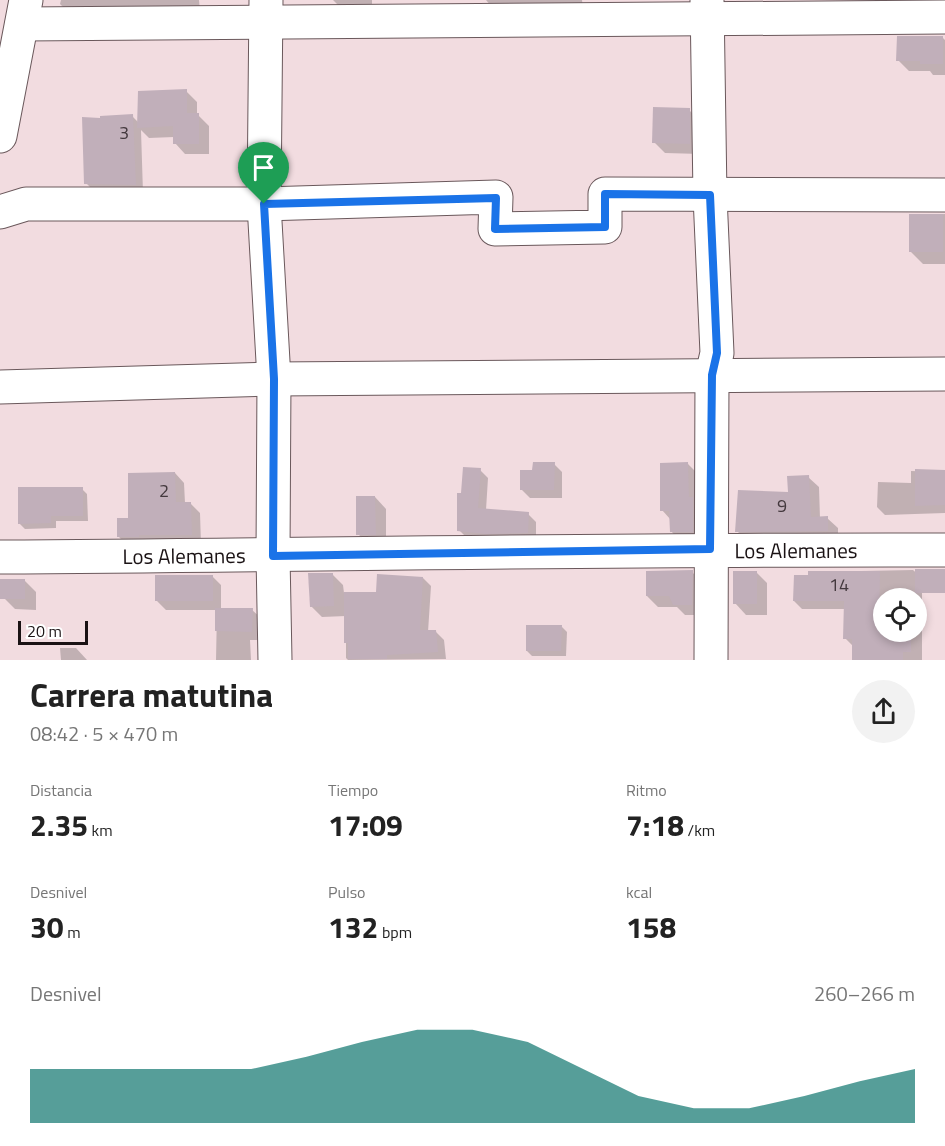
<!DOCTYPE html>
<html lang="es">
<head>
<meta charset="utf-8">
<style>
	:root { --surface:#fff; --page:#f2f2f2; --text:#222; --muted:#767676; --accent:#0f766e }
	body { margin:0; font-family:"Titillium Web",sans-serif; background:var(--page); color:var(--text); height:100vh; display:flex; flex-direction:column; font-size:22px; white-space:nowrap }
	* { box-sizing:border-box; margin:0 }
	p { font-size:20px; color:var(--muted) }
	.icon { flex:none; width:33px; height:33px; fill:none; stroke:currentColor; stroke-width:2; stroke-linecap:round; stroke-linejoin:round }
	.map { position:relative; height:660px; overflow:hidden }
	.sheet { display:flex; flex-direction:column; background:var(--surface); flex:1 }
	.sheet>* { flex:none }
	.controls { position:absolute; left:873px; top:588px; display:grid; gap:12px }
	.controls a { display:grid; place-items:center; width:54px; height:54px; border-radius:50%; background:var(--surface); box-shadow:0 3px 9px #0003; font-size:30px }
	.scale { position:absolute; left:18px; bottom:15px; width:70px; box-sizing:border-box; padding-left:6px; border:3px solid #1a1214; border-top:0; font-size:16px; line-height:21px; white-space:nowrap; color:#1a1214; -webkit-text-stroke:4px #fff; paint-order:stroke }
	.pin { position:absolute; display:grid; place-items:center; width:51px; height:51px; color:#fff; margin:-62px -26px; border-radius:50% 50% 50% 0; rotate:-45deg; box-shadow:0 0 6px #0007 }
	.pin .icon { rotate:45deg }
	.round { display:grid; place-items:center; flex:none; width:63px; height:63px; border-radius:32px; background:var(--page) }
	.head { display:flex; align-items:center; justify-content:space-between; height:102px; padding:0 30px }
	h1 { font-size:33px; font-weight:700; line-height:45px }
	.figures { display:grid; grid-template-columns:repeat(3,1fr); gap:9px; height:102px; padding:6px 30px }
	.figures div { display:grid; align-content:center }
	.figures b { font-size:30px; font-weight:700 }
	.figures small { font-size:16px; font-weight:400 }
	.figures p { font-size:16px }
	.chart { height:168px; padding:12px 30px }
	.chart p { display:flex; justify-content:space-between }
	.chart svg { width:100%; height:108px; margin-top:6px; fill:var(--accent); opacity:.7 }
	.map>svg:first-child { display:block }
	.shadow { fill:#0003; fill-rule:evenodd }
	.building { fill:#c1afba }
	.lines { fill:none; stroke-linecap:round; stroke-linejoin:round }
	.minor-casing { stroke:#6a585b; stroke-width:35 }
	.minor { stroke:#fff; stroke-width:33 }
	.route-casing { stroke:#fff; stroke-width:12 }
	.route { stroke:#1a73e8; stroke-width:8 }
	.labels { text-anchor:middle; dominant-baseline:central; stroke-width:5; stroke-linejoin:round; paint-order:stroke }
	.number-label { font-size:18px; fill:#44393e }
	.street-label { font-size:21px; fill:#1a1214; stroke:#fff }
</style>
</head>
<body>
<div class="map">
<svg width="945" height="660" viewBox="0 0 945 660">
	<rect width="100%" height="100%" fill="#f2dce0"/>
	<g class="shadow">
		<polygon points="61,0 199,0 200,12 71,15 60,4"/>
		<polygon points="333,0 372,0 372,5 338,5"/>
		<polygon points="486,0 582,0 583,8 492,7"/>
		<polygon points="942,37 945,40 945,75 933,75 930,71 909,71 898,60"/>
		<polygon points="186,91 197,102 197,114 209,126 209,154 185,154 175,143 174,137 149,138 141,130 143,193 94,191 86,183 102,120 132,116 138,122"/>
		<polygon points="689,110 700,121 701,154 665,153 654,142"/>
		<polygon points="945,214 945,264 923,264 911,252 911,215"/>
		<polygon points="554,464 562,472 562,498 530,498 521,489 534,472"/>
		<polygon points="688,464 699,475 703,542 682,543 671,531 671,520 662,510"/>
		<polygon points="480,470 488,478 486,510 528,514 536,522 536,540 467,538 459,530 462,495"/>
		<polygon points="911,471 945,472 945,513 885,515 877,507 878,482 911,483"/>
		<polygon points="175,473 184,483 185,503 190,503 200,513 201,544 128,546 119,537 130,520"/>
		<polygon points="808,477 819,487 820,518 827,518 838,528 838,541 747,541 737,531 790,494"/>
		<polygon points="82,489 87,494 88,521 56,521 56,528 25,529 19,523"/>
		<polygon points="375,497 386,509 386,545 369,545 358,534"/>
		<path d="M 913,570 L 922,578 L 922,660 L 854,660 L 854,647 L 845,638 L 845,609 L 802,609 L 794,601 L 810,576 L 810,572 ZM 884,598 L 916,598 L 916,632 L 884,632 Z"/>
		<polygon points="692,572 703,583 703,615 685,615 677,607 658,607 647,596"/>
		<polygon points="756,572 767,583 767,615 746,615 735,603"/>
		<polygon points="332,574 343,585 344,593 377,594 423,578 431,586 428,632 436,632 444,640 446,659 348,660 346,658 346,616 322,617 311,606"/>
		<polygon points="212,576 221,585 221,610 252,610 261,618 260,640 250,640 251,660 216,660 217,610 166,610 157,601"/>
		<polygon points="25,581 36,592 36,610 15,609 4,598"/>
		<polygon points="562,627 567,632 566,656 532,656 527,651"/>
		<polygon points="60,648 76,648 87,660 61,660"/>
	</g>
	<g class="building">
		<polygon points="897,36 943,36 943,64 920,64 920,61 896,61"/>
		<polygon points="187,89 187,113 199,113 199,144 173,144 173,126 137,128 138,91"/>
		<polygon points="653,107 690,108 690,144 652,143"/>
		<polygon points="133,114 136,185 84,184 82,117 100,118 100,116"/>
		<rect x="909" y="214" width="34" height="38"/>
		<polygon points="533,462 555,462 554,490 520,490 520,470 532,470"/>
		<polygon points="688,462 689,497 693,497 693,532 670,532 669,511 660,511 660,463"/>
		<polygon points="463,467 481,468 478,508 529,512 528,533 486,534 457,531 457,493 461,493"/>
		<polygon points="915,469 945,470 945,505 915,506"/>
		<polygon points="175,472 176,502 191,502 192,535 139,535 139,537 117,537 117,518 128,518 128,473"/>
		<polygon points="809,475 811,517 828,516 828,531 735,532 738,490 788,492 787,476"/>
		<polygon points="18,487 83,487 83,516 51,516 51,523 18,524"/>
		<polygon points="356,496 375,496 376,535 356,535"/>
		<rect x="915" y="569" width="30" height="24"/>
		<polygon points="693,570 692,605 673,605 669,596 646,596 646,571"/>
		<rect x="733" y="571" width="24" height="33"/>
		<polygon points="808,571 880,571 879,626 884,626 884,632 911,632 911,652 903,652 903,660 852,660 852,639 843,639 844,601 793,601 794,575 808,575"/>
		<polygon points="308,573 333,573 334,606 310,607"/>
		<polygon points="377,574 423,577 420,630 436,630 438,652 387,655 387,659 348,659 348,643 344,643 344,592 376,592"/>
		<rect x="155" y="575" width="58" height="26"/>
		<rect x="0" y="579" width="25" height="20"/>
		<polygon points="215,608 253,608 252,632 215,631"/>
		<polygon points="526,625 562,625 561,651 526,651"/>
	</g>
	<g class="lines">
		<g class="minor-casing">
			<g id="minor">
				<polyline points="266,0 264,204 274,379 273,556 275,660"/>
				<polyline points="707,0 710,196 717,353 712,375 711,660"/>
				<polyline points="22,24 945,17"/>
				<polyline points="0,136 26,0"/>
				<polyline points="0,212 26,204 264,204 496,197 495,229 605,227 605,194 945,195"/>
				<polyline points="0,387 274,379 945,374"/>
				<path id="s1" d="M 0,557 C 315,555 630,549 945,550"/>
			</g>
		</g>
		<use href="#minor" class="minor"/>
	</g>
	<g class="lines">
		<g class="route-casing">
			<polygon id="route" points="605,194 710,195 717,353 712,375 710,549 273,556 274,379 264,204 496,198 495,229 605,227"/>
		</g>
		<use href="#route" class="route"/>
	</g>
	<g class="labels">
		<g class="number-label">
			<text x="124" y="132">3</text>
			<text x="164" y="490">2</text>
			<text x="782" y="505">9</text>
			<text x="839" y="584">14</text>
		</g>
		<g class="street-label">
			<text stroke="none"><textPath href="#s1" startOffset="796">Los Alemanes</textPath></text>
			<text stroke="none"><textPath href="#s1" startOffset="184">Los Alemanes</textPath></text>
		</g>
	</g>
</svg>
<div class="controls">
<a><svg class="icon" aria-label="locate" viewBox="0 0 24 24"><circle cx="12" cy="12" r="6"/><path d="M12 2v4M12 18v4M2 12h4M18 12h4"/></svg></a>
</div>
<div class="scale">20 m</div>
<div class="pin" style="left:264px;top:204px;background:#1e9e55"><svg class="icon" aria-label="arrive" viewBox="0 0 24 24"><path d="M6 21V4h12l-3 4 3 4H6"/></svg></div>
</div>
<section class="sheet">
<div class="head"><div><h1>Carrera matutina</h1><p>08:42 · 5 × 470 m</p></div><a class="round"><svg class="icon" aria-label="share" viewBox="0 0 24 24"><path d="M12 15V3M7 8l5-5 5 5M5 13v7h14v-7"/></svg></a></div>
<div class="figures">
<div><p>Distancia</p><b>2.35<small> km</small></b></div>
<div><p>Tiempo</p><b>17:09</b></div>
<div><p>Ritmo</p><b>7:18<small> /km</small></b></div>
</div>
<div class="figures">
<div><p>Desnivel</p><b>30<small> m</small></b></div>
<div><p>Pulso</p><b>132<small> bpm</small></b></div>
<div><p>kcal</p><b>158</b></div>
</div>
<div class="chart"><p><span>Desnivel</span>260–266 m</p>
<svg viewBox="0 0 160 44" preserveAspectRatio="none"><path d="M0 44V22L10 22L20 22L30 22L40 22L50 17L60 11L70 6L80 6L90 11L100 22L110 33L120 38L130 38L140 33L150 27L160 22V44z"/></svg>
</div>
</section>
</body>
</html>
